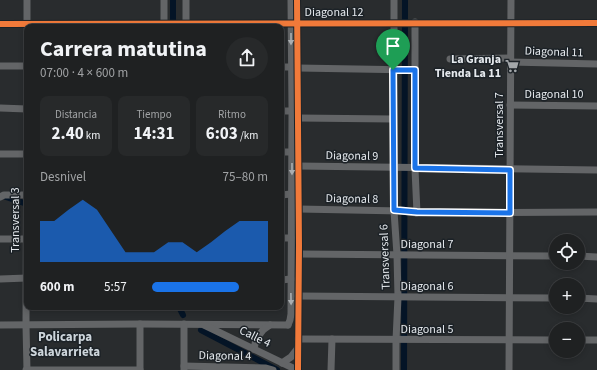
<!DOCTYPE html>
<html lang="es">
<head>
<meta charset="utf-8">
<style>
	:root { --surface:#1f2122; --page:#27292a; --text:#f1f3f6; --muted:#a1a3a5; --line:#3c3e40; --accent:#1a73e8 }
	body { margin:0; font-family:"Source Sans 3",sans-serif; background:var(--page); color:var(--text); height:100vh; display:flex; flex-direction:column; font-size:15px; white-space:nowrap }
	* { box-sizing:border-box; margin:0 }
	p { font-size:13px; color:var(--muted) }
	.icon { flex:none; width:22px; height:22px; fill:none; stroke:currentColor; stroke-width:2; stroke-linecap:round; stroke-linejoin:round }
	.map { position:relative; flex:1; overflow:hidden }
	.details { position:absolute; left:24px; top:24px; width:260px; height:286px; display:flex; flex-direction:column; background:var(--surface); border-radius:8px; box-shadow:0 2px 6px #0003,0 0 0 1px var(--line) }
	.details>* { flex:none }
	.buttons { position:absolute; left:549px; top:234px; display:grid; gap:8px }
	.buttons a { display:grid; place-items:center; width:36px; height:36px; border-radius:50%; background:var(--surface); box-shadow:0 2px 6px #0003,0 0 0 1px var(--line); font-size:20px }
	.pin { position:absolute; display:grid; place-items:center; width:34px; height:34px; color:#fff; margin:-41px -17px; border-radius:50% 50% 50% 0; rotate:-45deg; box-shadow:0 0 4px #0007 }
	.pin .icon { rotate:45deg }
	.round { display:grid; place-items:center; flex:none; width:42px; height:42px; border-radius:21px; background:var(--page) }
	.overview { display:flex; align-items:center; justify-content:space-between; height:68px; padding:0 16px }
	h1 { font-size:22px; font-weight:700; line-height:30px }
	.figures { display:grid; grid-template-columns:repeat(3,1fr); gap:6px; height:68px; padding:4px 16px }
	.figures div { display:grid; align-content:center; border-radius:8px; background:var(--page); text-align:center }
	.figures b { font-size:17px; font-weight:700 }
	.figures small { font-size:11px; font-weight:400 }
	.figures p { font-size:11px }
	.chart { height:112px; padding:8px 16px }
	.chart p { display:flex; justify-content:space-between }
	.chart svg { width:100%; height:72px; margin-top:4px; fill:var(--accent); opacity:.7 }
	ul { padding:0 16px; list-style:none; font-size:13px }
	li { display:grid; grid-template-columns:64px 48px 1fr; align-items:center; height:30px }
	li i { height:10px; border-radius:5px; background:var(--accent) }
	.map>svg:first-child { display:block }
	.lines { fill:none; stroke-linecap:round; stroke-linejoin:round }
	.canal { stroke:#041426; stroke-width:6 }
	.minor { stroke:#636567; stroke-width:7 }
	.cycleway-casing { stroke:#1c2227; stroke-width:8 }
	.cycleway { stroke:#f17a3a; stroke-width:6 }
	.oneway { fill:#aaaeb1 }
	.route-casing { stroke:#fff; stroke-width:8 }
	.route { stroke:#1a73e8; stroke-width:5 }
	.labels { text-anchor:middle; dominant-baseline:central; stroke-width:3; stroke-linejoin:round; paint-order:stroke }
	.street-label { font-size:12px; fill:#e5e9ed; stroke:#1c2227 }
	.poi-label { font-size:12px; font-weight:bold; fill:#e5e9ed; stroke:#1c2227; text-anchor:end }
	.neighbourhood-label { font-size:13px; font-weight:bold; fill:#cdd5db; stroke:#1c2227 }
</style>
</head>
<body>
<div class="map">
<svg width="597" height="370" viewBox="0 0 597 370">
	<rect width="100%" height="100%" fill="#292c2e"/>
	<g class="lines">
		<g class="canal">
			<polyline points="173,0 173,27"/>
			<polyline points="3,196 27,204"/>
			<polyline points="179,307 183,315"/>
			<polyline points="201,330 277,370"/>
			<polyline points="404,370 405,0"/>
		</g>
		<g class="minor">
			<polyline points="164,0 164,27"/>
			<polyline points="297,0 299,245 298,370"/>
			<polyline points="394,0 394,211 397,255 398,297 396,340 396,370"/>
			<polyline points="415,22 415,169 417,213"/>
			<polyline points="0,24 597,23"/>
			<polyline points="186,26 186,0"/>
			<polyline points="27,27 27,0"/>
			<polyline points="450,59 510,58"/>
			<polyline points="510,62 597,64"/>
			<polyline points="0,66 27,66"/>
			<polyline points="281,67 291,67"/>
			<polyline points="298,68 415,70"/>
			<polyline points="27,70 26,325 27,370"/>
			<polyline points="510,105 597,106"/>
			<polyline points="0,108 27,109"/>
			<polyline points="281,111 292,111"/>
			<polyline points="298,118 393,119"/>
			<polyline points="281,152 292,152"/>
			<polyline points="0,154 27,154"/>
			<polyline points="298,166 597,170"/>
			<polyline points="281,195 291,194"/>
			<polyline points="0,197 4,195 27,195"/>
			<polyline points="299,209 401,211 417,213 597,212"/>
			<polyline points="281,238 291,238"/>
			<polyline points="0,239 27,239"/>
			<polyline points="299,254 556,256"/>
			<polyline points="578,256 597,257"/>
			<polyline points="0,279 27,278"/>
			<polyline points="281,280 291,279"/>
			<polyline points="298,296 556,298"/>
			<polyline points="578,298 597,299"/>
			<polyline points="140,324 140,370"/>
			<polyline points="0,325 140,324 288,325"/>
			<polyline points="204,325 297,370"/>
			<polyline points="288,325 290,320 291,314 292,111 291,0"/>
			<polyline points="298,339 556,340"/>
			<polyline points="578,340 597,340"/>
			<polyline points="254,349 256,339 263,330 270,325"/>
			<polyline points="282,363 291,357 298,348"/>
			<polyline points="184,366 266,368 273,370"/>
			<polyline points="26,370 140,370"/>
			<polyline points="184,370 184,324"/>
			<polyline points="331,370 332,339"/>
			<polyline points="509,370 511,0"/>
		</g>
		<g class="cycleway-casing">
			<g id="cycleway">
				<polyline points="297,0 299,245 298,370"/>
				<polyline points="0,24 597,23"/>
			</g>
		</g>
		<use href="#cycleway" class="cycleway"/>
	</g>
	<defs><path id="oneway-solid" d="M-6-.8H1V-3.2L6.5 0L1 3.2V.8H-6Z"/></defs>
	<g class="oneway">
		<use href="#oneway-solid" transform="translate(291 39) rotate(90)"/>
		<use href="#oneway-solid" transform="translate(292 169) rotate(90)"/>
		<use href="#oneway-solid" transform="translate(291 299) rotate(89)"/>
	</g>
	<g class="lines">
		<g class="route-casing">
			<polygon id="route" points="393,70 415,70 415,168 510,170 510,213 417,212 394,210"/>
		</g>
		<use href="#route" class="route"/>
	</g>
	<defs>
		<g id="supermarket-bare" transform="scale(1.08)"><path d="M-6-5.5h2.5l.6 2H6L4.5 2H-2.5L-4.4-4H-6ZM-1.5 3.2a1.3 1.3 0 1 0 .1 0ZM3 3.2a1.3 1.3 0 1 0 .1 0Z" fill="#a3a7aa" stroke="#1c2227" stroke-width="2.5" paint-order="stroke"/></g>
	</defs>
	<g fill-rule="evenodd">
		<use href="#supermarket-bare" x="512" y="66"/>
	</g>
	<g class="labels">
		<g class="street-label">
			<text x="334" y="12">Diagonal 12</text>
			<text transform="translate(554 52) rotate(2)">Diagonal 11</text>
			<text x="554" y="94">Diagonal 10</text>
			<text transform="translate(499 125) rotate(-90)">Transversal 7</text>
			<text transform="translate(352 156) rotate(1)">Diagonal 9</text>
			<text transform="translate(352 199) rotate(1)">Diagonal 8</text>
			<text transform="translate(15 220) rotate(-90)">Transversal 3</text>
			<text x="427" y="244">Diagonal 7</text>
			<text transform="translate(385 257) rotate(-92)">Transversal 6</text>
			<text x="427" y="286">Diagonal 6</text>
			<text x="427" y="329">Diagonal 5</text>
			<text transform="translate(255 337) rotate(26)">Calle 4</text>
			<text transform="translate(225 356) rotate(1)">Diagonal 4</text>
		</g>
		<g class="poi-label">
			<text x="501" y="59">La Granja<tspan x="501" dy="14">Tienda La 11</tspan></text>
		</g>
		<g class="neighbourhood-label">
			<text x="65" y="337">Policarpa<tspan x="65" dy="15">Salavarrieta</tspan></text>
		</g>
	</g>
</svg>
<div class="buttons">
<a><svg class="icon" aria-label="locate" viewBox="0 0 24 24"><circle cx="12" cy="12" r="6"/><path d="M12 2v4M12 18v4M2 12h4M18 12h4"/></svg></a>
<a>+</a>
<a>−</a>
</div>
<div class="pin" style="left:393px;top:70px;background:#1e9e55"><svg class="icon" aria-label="arrive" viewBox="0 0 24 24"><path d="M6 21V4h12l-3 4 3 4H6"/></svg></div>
<section class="details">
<div class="overview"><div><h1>Carrera matutina</h1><p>07:00 · 4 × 600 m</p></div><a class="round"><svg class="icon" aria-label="share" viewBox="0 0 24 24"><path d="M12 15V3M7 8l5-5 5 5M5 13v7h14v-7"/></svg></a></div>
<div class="figures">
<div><p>Distancia</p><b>2.40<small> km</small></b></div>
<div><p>Tiempo</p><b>14:31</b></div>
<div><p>Ritmo</p><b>6:03<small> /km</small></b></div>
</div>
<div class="chart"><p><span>Desnivel</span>75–80 m</p>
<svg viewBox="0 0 160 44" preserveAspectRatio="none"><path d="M0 44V19L10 19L20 12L30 6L40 12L50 25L60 38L70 38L80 38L90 32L100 32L110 38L120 32L130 25L140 19L150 19L160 19V44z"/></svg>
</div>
<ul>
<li><b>600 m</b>5:57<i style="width:75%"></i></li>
</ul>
</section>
</div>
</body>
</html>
